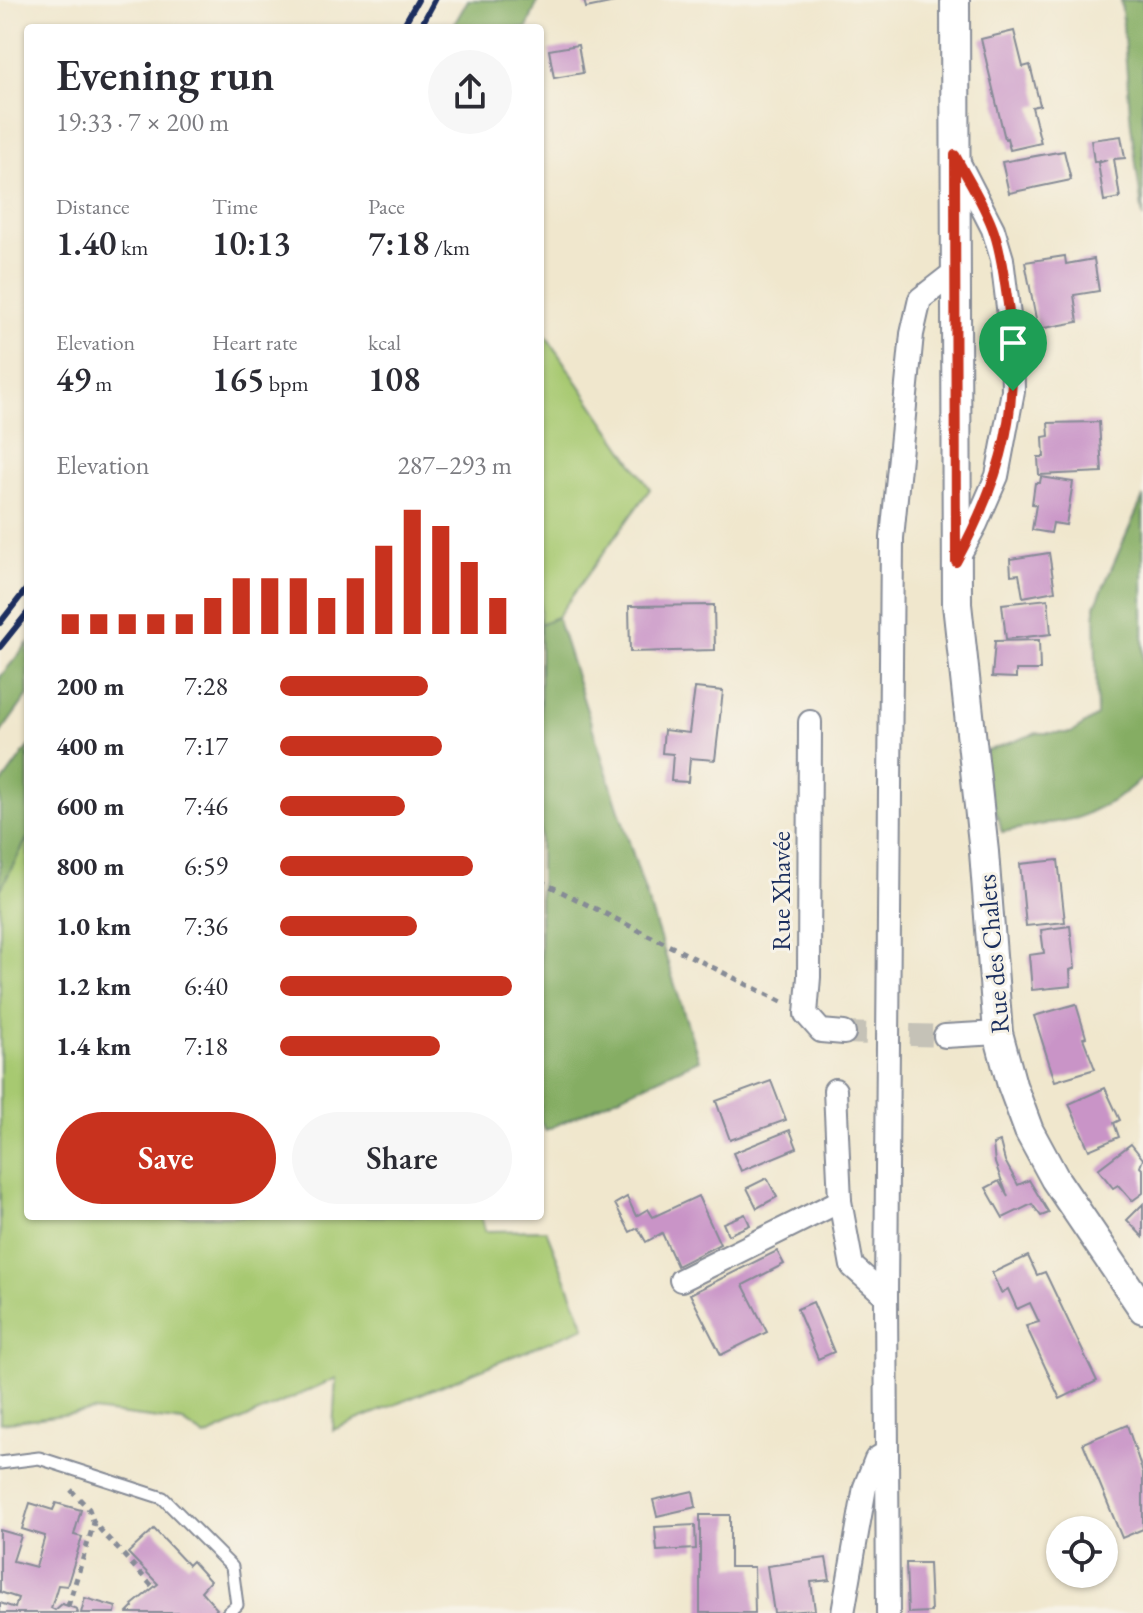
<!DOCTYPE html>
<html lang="en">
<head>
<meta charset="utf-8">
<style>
	:root { --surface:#fff; --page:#f7f7f7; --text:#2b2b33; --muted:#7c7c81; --accent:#c8321e }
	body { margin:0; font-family:"EB Garamond",serif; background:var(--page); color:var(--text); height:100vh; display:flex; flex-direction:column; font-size:30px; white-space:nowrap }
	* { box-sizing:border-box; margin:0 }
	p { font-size:26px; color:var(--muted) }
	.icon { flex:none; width:44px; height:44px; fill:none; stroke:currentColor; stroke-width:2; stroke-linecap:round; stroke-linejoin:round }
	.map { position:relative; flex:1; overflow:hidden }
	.panel { position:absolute; left:24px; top:24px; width:520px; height:1196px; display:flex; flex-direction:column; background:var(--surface); border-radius:8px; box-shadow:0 2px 6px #0004 }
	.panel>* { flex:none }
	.controls { position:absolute; left:1046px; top:1516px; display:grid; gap:16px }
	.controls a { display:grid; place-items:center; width:72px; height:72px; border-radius:50%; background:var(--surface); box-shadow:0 2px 6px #0004; font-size:40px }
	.pin { position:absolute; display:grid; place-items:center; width:68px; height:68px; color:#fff; margin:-82px -34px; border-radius:50% 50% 50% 0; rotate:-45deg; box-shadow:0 0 8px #0007 }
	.pin .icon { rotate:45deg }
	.round { display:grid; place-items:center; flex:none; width:84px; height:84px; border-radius:42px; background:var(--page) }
	.overview { display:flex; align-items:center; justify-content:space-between; height:136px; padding:0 32px }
	h1 { font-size:44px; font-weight:600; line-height:60px }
	.metrics { display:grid; grid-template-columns:repeat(3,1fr); gap:12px; height:136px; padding:8px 32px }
	.metrics div { display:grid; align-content:center }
	.metrics b { font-size:34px; font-weight:600 }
	.metrics small { font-size:22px; font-weight:400 }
	.metrics p { font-size:22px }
	.chart { height:224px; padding:16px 32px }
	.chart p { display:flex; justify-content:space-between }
	.chart svg { width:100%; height:144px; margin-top:8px; stroke:var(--accent); stroke-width:6 }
	.primary-button { display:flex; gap:16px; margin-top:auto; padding:16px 32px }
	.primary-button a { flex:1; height:92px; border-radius:48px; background:var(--accent); color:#fff; font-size:32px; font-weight:600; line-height:92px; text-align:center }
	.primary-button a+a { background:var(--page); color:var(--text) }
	ul { padding:0 32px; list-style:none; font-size:26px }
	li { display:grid; grid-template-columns:128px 96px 1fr; align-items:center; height:60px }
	li i { height:20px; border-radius:10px; background:var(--accent) }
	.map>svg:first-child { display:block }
	.green { fill:#a7c971; stroke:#617c68; stroke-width:2 }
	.forest { fill:#85ad63; stroke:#506e60; stroke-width:2 }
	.building { fill:#c994c7 }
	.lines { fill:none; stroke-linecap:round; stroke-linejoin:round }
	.minor-tunnel { stroke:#c5c2b7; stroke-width:22; stroke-dasharray:22 11; stroke-linecap:butt }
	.service-casing { stroke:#868b96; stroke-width:15 }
	.minor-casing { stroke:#868b96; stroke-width:26 }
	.tertiary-casing { stroke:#868b96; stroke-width:32 }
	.path { stroke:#868b96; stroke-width:5; stroke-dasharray:6 6; stroke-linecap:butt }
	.service { stroke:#fff; stroke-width:11 }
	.minor { stroke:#fff; stroke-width:22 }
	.tertiary { stroke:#fff; stroke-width:28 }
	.rail { stroke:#1b2f5e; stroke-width:6 }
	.route-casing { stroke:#fff; stroke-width:16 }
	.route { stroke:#c8321e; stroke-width:10 }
	.labels { text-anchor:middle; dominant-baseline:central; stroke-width:6; stroke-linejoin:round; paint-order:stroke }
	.street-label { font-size:26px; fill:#1b2f5e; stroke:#f7f3e8 }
</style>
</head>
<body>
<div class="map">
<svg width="1143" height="1613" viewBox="0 0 1143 1613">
	<rect width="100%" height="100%" fill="#f7f3e8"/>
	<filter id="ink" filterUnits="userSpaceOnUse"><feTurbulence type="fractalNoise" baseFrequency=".0125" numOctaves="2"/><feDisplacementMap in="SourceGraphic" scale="16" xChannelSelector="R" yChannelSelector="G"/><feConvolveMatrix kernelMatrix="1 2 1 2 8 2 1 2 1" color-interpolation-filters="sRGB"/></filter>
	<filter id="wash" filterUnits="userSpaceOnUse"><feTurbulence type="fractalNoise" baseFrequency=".006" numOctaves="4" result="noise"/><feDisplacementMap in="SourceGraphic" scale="32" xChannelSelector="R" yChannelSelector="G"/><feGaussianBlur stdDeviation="1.8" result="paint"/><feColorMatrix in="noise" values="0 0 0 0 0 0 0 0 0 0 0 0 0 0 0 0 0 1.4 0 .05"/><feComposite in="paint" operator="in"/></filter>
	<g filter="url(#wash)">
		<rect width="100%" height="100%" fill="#f0e7cd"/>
		<g class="green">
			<polygon points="540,327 650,489 557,617 540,624"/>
			<polygon points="28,837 28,1216 481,1216 485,1231 546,1230 585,1327 333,1430 336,1378 205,1437 183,1422 93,1411 0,1423 0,890"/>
		</g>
		<g class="forest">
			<polygon points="468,0 538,0 527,28 452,28"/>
			<polygon points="1121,0 1143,0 1143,218 1131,125"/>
			<polygon points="1143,497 1143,778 1115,800 1078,818 1002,832 978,754 1037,733 1071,733 1097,716 1095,606"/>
			<polygon points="557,617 699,1060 546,1130 540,1122 540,624"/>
			<polygon points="28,643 28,695 0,734 0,677"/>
			<polygon points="28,747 28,837 0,890 0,786"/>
		</g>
		<g id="blocks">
			<g class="building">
				<polygon points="584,0 619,0 620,1 586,8"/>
				<polygon points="1014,31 1023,67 1030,65 1040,105 1032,107 1041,143 1010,150 1007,138 1005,139 981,39"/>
				<polygon points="578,45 583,73 554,78 549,50"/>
				<polygon points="1121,136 1125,158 1114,159 1120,198 1104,201 1098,163 1107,160 1094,162 1091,140"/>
				<polygon points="1064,151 1071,180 1009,193 1002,162"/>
				<polygon points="1065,256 1066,264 1094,259 1099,291 1074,295 1078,322 1038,329 1025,262"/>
				<polygon points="1099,422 1102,472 1039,475 1038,457 1044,457 1043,437 1049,436 1048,423"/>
				<polygon points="1041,477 1073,482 1066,525 1053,523 1051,533 1032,530 1036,505 1032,504 1035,483 1040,483"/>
				<polygon points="1049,553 1055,591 1023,597 1019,574 1011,575 1010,559"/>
				<polygon points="1048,599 1051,634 1006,639 1002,604"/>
				<polygon points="714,605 715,650 630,652 629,606"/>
				<polygon points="1039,640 1040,670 1016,670 1016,678 992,677 995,641"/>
				<polygon points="695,688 723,691 715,760 690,758 688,782 671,781 673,754 662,753 664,730 689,733"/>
				<polygon points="1058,860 1065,922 1026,926 1020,864"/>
				<polygon points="1070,926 1075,968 1070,970 1071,986 1032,990 1029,955 1044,953 1041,930"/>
				<polygon points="1076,1004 1086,1037 1083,1038 1095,1069 1055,1081 1034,1016"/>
				<polygon points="771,1081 786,1120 730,1140 716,1101"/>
				<polygon points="1105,1088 1120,1120 1114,1123 1119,1137 1089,1150 1069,1104"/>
				<polygon points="790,1130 797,1148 741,1171 733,1153"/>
				<polygon points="1000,1142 1005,1161 1018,1185 1029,1180 1049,1213 1041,1216 1032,1204 1003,1218 986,1188 999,1181 1008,1197 995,1163 993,1144"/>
				<polygon points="1131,1144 1143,1159 1140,1167 1143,1170 1143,1193 1132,1201 1118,1185 1113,1188 1098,1169"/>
				<polygon points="767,1178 777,1197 757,1208 747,1188"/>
				<polygon points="698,1196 720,1244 677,1266 662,1233 646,1242 638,1228 630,1232 615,1204 627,1197 636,1216 648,1209 653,1217"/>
				<polygon points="1143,1204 1143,1237 1127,1220"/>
				<polygon points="745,1214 750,1225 728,1235 723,1223"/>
				<polygon points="777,1251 784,1264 743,1285 767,1332 721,1355 690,1294"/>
				<polygon points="1028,1256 1037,1275 1045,1272 1097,1381 1060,1399 1026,1326 1039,1322 1030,1303 1017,1309 1008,1289 1001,1293 992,1273"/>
				<polygon points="813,1302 834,1352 818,1359 797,1309"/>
				<polygon points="1127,1425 1143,1473 1143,1529 1122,1538 1083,1443"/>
				<polygon points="693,1491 696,1507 657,1516 653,1500"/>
				<polygon points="30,1503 53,1510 56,1503 81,1510 74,1535 82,1537 67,1586 58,1585 51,1608 55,1610 62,1604 77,1609 78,1613 0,1613 0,1603 15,1608 18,1598 0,1592 0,1530 21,1536 13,1561 36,1567 45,1536 22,1529"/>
				<polygon points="700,1515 730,1515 730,1567 754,1567 755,1613 700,1613"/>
				<polygon points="695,1525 696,1549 657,1551 655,1527"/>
				<polygon points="154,1529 188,1565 192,1561 210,1581 201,1591 217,1609 213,1613 127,1613 133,1607 132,1605 158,1584 128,1553"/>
				<polygon points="826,1558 830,1580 811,1582 815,1610 774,1613 767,1566"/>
				<polygon points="906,1563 929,1563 931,1612 908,1613"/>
				<polygon points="85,1598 116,1607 115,1613 81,1613"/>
			</g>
		</g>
	</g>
	<g filter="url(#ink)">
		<use href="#blocks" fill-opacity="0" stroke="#868b96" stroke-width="2"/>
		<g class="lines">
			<polyline class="minor-tunnel" points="844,1033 945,1036"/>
			<g class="service-casing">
				<polyline id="service" points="0,1463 39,1458 163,1498 232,1567 237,1605 228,1613"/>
			</g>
			<g class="minor-casing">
				<g id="minor">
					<polyline points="956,157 993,229 1002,259 1012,340 1013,391 997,476 976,524 956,561"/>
					<polyline points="810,722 809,977 806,1014 821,1031 844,1033"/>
					<polyline points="945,1036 998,1033"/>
					<polyline points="835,1090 840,1201 852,1266 886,1296"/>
					<polyline points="681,1280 840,1201"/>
					<polyline points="843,1613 865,1487 876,1459 886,1453"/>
					<polyline points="888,1613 886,1296 892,538 912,334 920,299 956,271"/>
				</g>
			</g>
			<g class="tertiary-casing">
				<polyline id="tertiary" points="955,0 957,604 984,852 998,1033 1012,1085 1029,1131 1055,1179 1143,1309"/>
			</g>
			<g class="path">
				<polyline points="540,881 784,1003"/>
				<polyline points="71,1490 89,1509 94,1523 154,1588"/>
				<polyline points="68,1606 94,1523"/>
			</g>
			<use href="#service" class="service"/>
			<use href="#minor" class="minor"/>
			<use href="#tertiary" class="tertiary"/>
			<g class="rail">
				<polyline points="402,28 418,0"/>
				<polyline points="420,28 435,0"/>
				<polyline points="0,623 28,587"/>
				<polyline points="0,647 28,612"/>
			</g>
		</g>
	</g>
	<g class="lines" filter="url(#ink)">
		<g class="route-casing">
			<path id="route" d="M 955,155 C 968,180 985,205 994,232 C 1002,255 1004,279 1008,304 C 1021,407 1005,471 956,562 Z"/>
		</g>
		<use href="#route" class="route"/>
	</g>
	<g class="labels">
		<g class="street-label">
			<text transform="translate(781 891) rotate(-90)">Rue Xhavée</text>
			<text transform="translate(993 954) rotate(-95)">Rue des Chalets</text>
		</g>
	</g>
</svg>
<div class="controls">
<a><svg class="icon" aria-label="locate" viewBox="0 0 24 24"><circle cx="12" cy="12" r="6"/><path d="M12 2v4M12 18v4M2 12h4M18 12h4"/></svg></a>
</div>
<div class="pin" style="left:1013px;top:391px;background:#1e9e55"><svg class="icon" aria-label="arrive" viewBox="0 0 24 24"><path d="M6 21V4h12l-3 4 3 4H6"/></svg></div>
<section class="panel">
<div class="overview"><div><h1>Evening run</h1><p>19:33 · 7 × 200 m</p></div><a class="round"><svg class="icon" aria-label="share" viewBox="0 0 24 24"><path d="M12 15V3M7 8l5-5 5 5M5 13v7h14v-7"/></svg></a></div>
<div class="metrics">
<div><p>Distance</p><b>1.40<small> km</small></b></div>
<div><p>Time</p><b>10:13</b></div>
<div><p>Pace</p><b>7:18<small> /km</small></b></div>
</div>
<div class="metrics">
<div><p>Elevation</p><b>49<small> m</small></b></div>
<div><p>Heart rate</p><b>165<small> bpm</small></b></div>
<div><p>kcal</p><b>108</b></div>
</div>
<div class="chart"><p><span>Elevation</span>287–293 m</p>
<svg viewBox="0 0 160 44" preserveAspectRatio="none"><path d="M5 44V38M15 44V38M25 44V38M35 44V38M45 44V38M55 44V33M65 44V27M75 44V27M85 44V27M95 44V33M105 44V27M115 44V17M125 44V6M135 44V11M145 44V22M155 44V33"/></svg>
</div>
<ul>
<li><b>200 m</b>7:28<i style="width:64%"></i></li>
<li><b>400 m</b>7:17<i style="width:70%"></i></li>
<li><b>600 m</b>7:46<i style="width:54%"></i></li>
<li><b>800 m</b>6:59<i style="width:83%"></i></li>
<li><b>1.0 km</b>7:36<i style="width:59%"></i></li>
<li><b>1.2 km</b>6:40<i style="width:100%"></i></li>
<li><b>1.4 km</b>7:18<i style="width:69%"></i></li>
</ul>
<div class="primary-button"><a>Save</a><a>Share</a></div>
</section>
</div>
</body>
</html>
